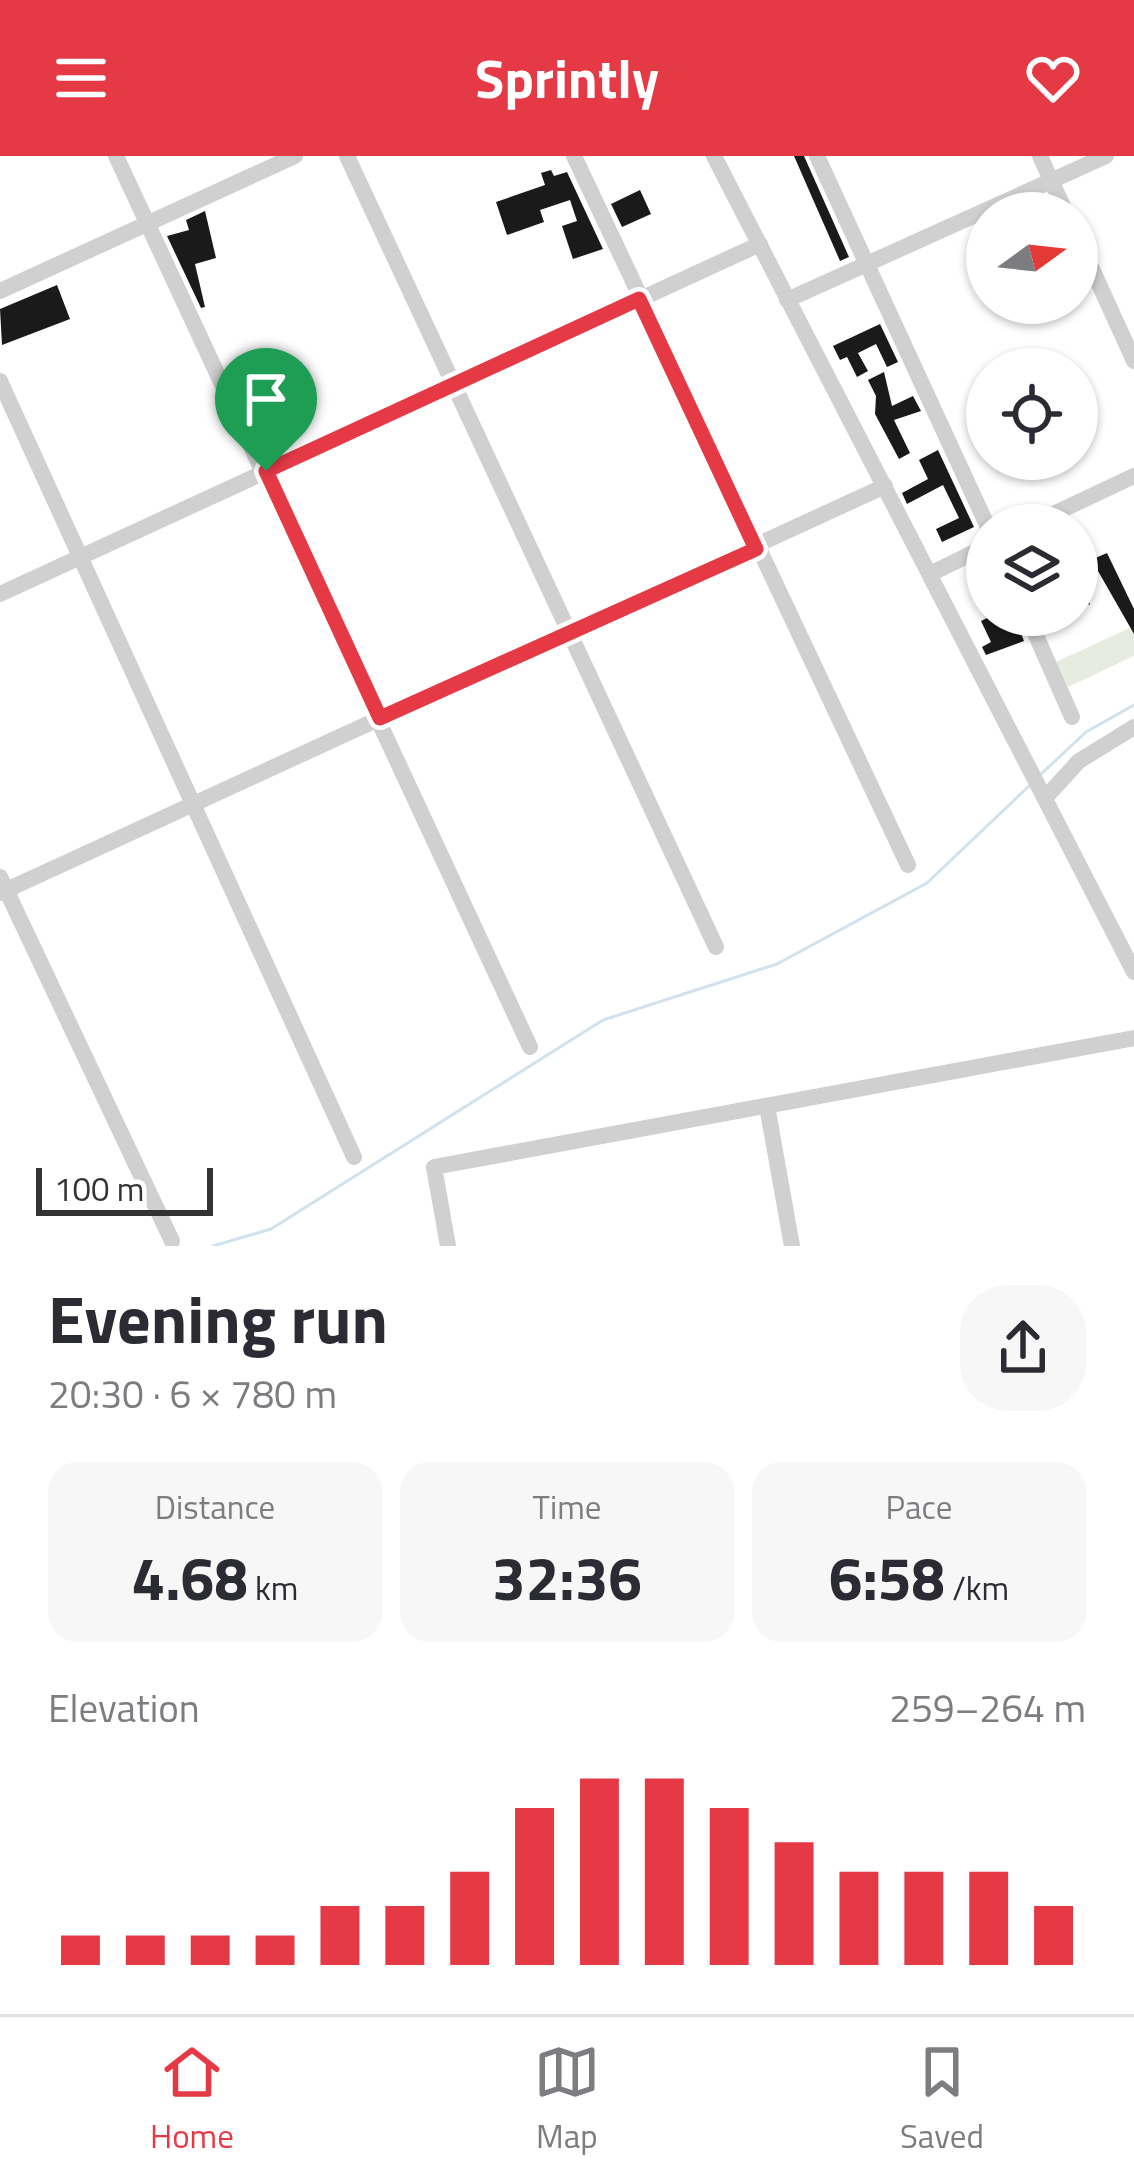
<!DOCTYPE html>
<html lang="en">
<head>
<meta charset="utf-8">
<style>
	:root { --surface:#fff; --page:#f7f7f7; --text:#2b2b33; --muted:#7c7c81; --line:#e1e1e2; --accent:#e63946 }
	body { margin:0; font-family:"Titillium Web",sans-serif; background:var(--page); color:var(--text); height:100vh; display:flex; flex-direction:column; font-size:45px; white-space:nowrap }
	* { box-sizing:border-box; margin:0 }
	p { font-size:39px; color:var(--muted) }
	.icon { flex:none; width:66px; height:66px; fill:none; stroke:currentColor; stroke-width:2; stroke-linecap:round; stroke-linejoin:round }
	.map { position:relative; height:1090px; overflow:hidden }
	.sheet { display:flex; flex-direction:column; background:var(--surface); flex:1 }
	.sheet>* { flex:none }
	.needle { width:78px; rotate:75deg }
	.controls { position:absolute; left:966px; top:36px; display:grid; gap:24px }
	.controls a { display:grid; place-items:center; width:132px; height:132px; border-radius:50%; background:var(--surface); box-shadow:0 3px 9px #0004; font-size:60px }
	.scale { position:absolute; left:36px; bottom:30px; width:177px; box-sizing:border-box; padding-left:12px; border:6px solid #333; border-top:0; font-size:33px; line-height:42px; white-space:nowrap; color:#333; -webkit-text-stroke:9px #fff; paint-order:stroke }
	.pin { position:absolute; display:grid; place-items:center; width:102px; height:102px; color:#fff; margin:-123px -51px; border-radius:50% 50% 50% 0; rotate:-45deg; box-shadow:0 0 12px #0007 }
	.pin .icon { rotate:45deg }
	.round { display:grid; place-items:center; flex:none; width:126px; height:126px; border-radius:48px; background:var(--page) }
	.overview { display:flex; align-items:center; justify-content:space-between; height:204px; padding:0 48px }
	h1 { font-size:66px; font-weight:700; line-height:90px }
	.figures { display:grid; grid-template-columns:repeat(3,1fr); gap:18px; height:204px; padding:12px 48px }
	.figures div { display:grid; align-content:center; border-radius:30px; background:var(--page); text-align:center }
	.figures b { font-size:60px; font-weight:700 }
	.figures small { font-size:33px; font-weight:400 }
	.figures p { font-size:33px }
	.chart { height:336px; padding:24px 48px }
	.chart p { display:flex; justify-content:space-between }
	.chart svg { width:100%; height:216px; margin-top:12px; stroke:var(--accent); stroke-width:6 }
	header { display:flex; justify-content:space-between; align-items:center; height:156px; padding:0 48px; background:var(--accent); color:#fff; font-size:54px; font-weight:700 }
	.dock { display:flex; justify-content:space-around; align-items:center; height:168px; border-top:3px solid var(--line); background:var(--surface); font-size:33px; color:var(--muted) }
	.dock a { display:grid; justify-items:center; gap:6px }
	.dock .active { color:var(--accent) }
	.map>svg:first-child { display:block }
	.green { fill:#e6ecdf }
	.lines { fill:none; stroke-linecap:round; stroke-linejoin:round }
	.stream { stroke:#cfe2ee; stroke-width:3 }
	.building { fill:#1a1a1a }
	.minor { stroke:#d0d0d0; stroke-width:16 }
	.route-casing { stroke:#fff; stroke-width:24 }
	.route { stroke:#e63946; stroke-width:15 }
</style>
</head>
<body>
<header><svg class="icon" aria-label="menu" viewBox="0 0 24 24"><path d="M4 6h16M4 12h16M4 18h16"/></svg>Sprintly<svg class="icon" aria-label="heart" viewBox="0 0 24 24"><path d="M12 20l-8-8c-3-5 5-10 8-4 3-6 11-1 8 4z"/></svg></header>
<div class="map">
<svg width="1134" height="1090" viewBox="0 0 1134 1090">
	<rect width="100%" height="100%" fill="#fff"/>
	<polygon class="green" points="1134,470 1134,500 1068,531 1056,506"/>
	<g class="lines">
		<g class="stream">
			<polyline points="1040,619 1086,576 1134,549"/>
			<polyline points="213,1090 271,1073 603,864 777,808 927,727 1029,630"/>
		</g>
	</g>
	<g class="building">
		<polygon points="794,0 804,0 849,101 840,105"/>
		<polygon points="551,14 554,20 567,16 603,93 573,103 562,70 577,65 570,44 540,54 544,66 507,79 496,46 545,29 541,17"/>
		<polygon points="640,34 651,58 622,71 611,48"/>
		<polygon points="205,55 216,102 195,108 205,151 201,152 167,80 189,74 186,64"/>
		<polygon points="57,129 70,163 2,189 0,153"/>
		<polygon points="880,168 898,206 887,211 876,188 858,197 868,215 857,221 847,201 840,204 833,190"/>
		<polygon points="884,216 892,250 913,240 921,255 894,264 910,297 899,303 875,258 876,240 868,224"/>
		<polygon points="938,294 974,371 942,386 936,373 959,362 943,329 907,348 902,337 928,323 919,304"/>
		<polygon points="1107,397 1134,453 1134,478 1098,415 1078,424 1090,448 1077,454 1077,410"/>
		<polygon points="993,459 1014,459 1024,485 986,499 982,491 991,486 981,465"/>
	</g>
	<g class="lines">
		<g class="minor">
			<polyline points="116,0 530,891"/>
			<polyline points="347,0 716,791"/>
			<polyline points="574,0 908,709"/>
			<polyline points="714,0 1134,816"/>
			<polyline points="817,0 987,369"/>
			<polyline points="1040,0 1066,57"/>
			<polyline points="1077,80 1134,205"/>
			<polyline points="0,135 295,0"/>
			<polyline points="787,144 1106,0"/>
			<polyline points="0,225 354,1001"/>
			<polyline points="1030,369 1134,320"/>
			<polyline points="930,418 987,390"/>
			<polyline points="0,438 760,88"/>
			<polyline points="1027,459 1072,561"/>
			<polyline points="1046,641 1079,605 1134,571"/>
			<polyline points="0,721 172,1085"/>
			<polyline points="0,737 885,330"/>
			<polyline points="767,950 792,1090"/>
			<polyline points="448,1090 434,1011 1134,882"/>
		</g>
	</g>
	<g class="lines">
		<g class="route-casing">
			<polygon id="route" points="639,143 756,393 380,562 266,315"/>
		</g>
		<use href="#route" class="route"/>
	</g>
</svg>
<div class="controls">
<a><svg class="needle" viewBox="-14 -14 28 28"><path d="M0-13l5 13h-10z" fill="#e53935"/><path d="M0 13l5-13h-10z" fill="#7c7c81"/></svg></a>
<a><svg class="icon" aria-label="locate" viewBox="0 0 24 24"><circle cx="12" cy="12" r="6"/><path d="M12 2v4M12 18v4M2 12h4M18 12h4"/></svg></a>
<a><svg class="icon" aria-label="layers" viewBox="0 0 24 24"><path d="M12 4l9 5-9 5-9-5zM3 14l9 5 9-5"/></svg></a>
</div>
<div class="scale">100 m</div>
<div class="pin" style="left:266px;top:315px;background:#1e9e55"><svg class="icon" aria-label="arrive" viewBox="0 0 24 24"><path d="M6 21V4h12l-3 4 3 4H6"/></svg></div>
</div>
<section class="sheet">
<div class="overview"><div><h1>Evening run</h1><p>20:30 · 6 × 780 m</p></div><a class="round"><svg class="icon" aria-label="share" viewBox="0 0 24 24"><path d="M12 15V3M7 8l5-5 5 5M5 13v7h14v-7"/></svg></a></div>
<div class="figures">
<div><p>Distance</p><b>4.68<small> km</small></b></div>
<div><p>Time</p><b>32:36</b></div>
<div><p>Pace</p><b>6:58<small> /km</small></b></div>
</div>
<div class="chart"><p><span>Elevation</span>259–264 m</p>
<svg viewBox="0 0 160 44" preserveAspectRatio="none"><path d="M5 44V38M15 44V38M25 44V38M35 44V38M45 44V32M55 44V32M65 44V25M75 44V12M85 44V6M95 44V6M105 44V12M115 44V19M125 44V25M135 44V25M145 44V25M155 44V32"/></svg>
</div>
</section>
<nav class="dock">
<a class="active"><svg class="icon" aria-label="home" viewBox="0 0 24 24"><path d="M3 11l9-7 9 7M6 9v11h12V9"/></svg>Home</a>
<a><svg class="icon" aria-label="map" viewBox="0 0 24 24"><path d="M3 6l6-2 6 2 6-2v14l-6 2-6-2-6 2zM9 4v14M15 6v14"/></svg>Map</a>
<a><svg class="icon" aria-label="saved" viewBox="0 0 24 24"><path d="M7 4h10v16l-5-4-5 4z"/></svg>Saved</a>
</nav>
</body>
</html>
